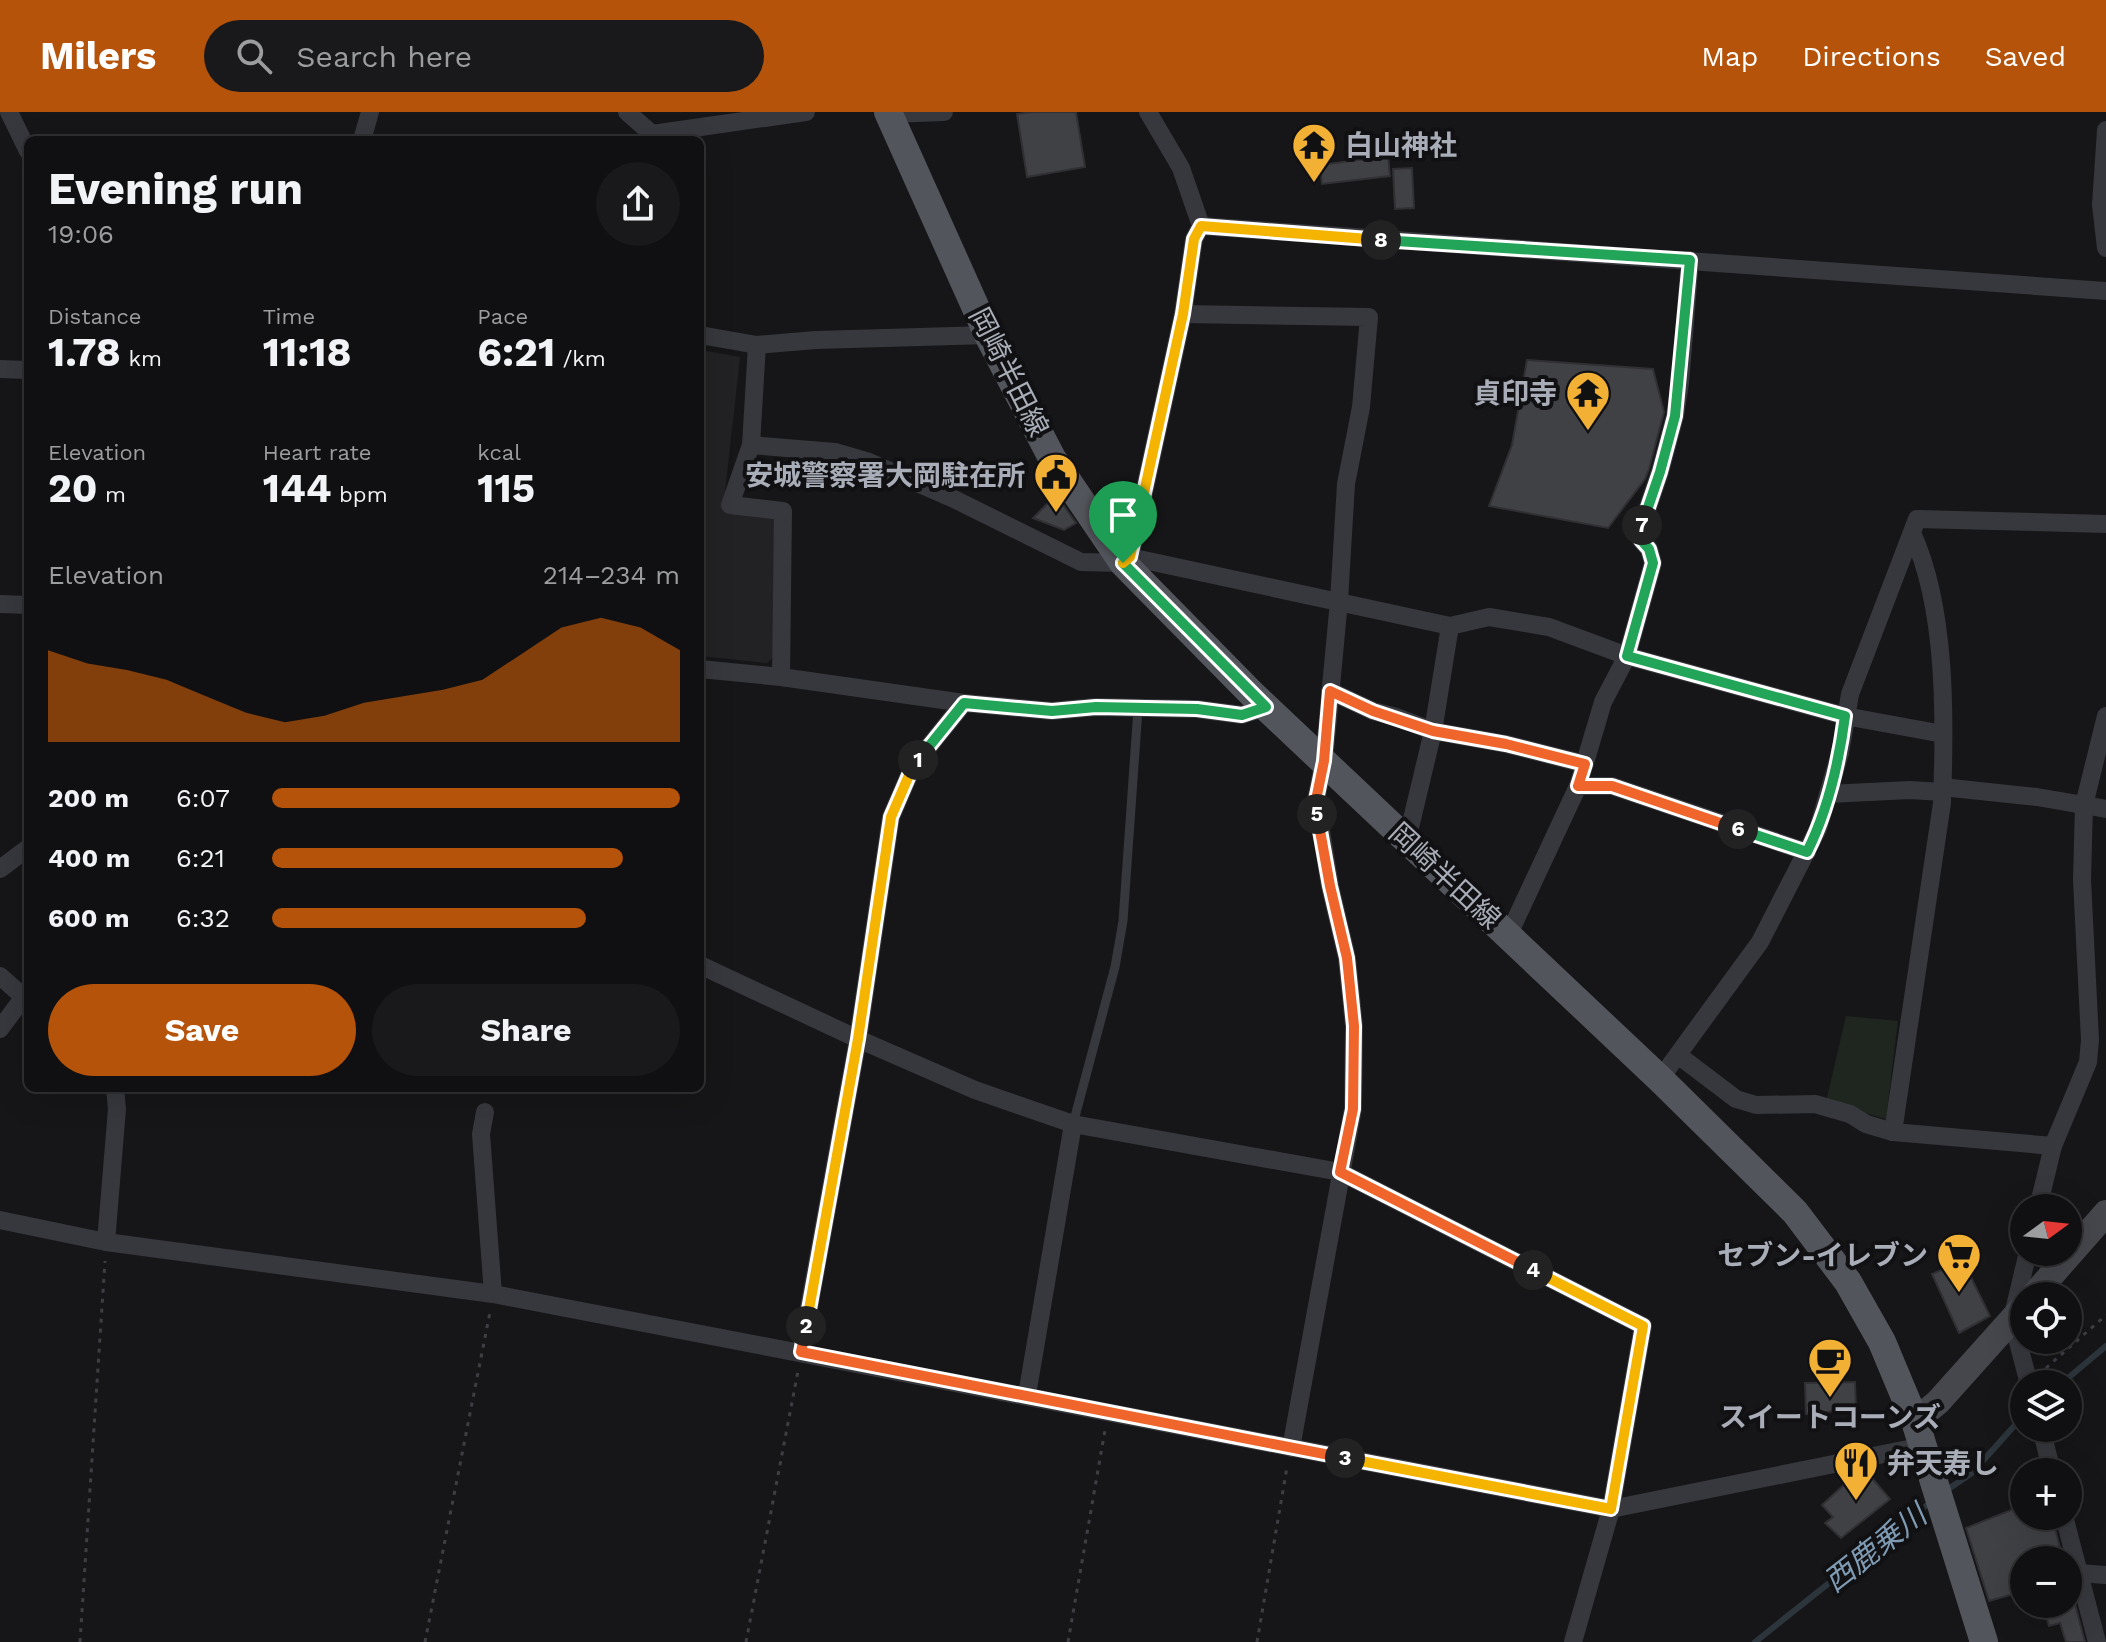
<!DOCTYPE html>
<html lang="en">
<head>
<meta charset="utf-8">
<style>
	:root { --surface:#101012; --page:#19191b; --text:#f1f3f6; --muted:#9c9d9f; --line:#303032; --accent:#b45309 }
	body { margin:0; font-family:"Work Sans","Noto Sans JP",sans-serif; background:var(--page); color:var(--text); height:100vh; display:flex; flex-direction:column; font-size:30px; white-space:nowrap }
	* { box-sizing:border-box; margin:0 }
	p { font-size:26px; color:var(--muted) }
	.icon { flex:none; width:44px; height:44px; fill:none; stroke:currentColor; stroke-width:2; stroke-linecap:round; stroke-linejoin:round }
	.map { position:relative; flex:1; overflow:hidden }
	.panel { position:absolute; left:24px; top:24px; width:680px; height:956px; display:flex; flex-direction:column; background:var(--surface); border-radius:12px; box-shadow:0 8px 32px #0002,0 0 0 2px var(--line) }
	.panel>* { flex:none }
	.needle { width:52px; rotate:75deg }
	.controls { position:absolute; left:2010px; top:1082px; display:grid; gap:16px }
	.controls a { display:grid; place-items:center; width:72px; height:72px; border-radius:50%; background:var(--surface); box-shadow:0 8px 32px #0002,0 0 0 2px var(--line); font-size:40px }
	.pin { position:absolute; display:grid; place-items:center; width:68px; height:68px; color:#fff; margin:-82px -34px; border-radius:50% 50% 50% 0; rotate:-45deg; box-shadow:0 0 8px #0007 }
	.pin .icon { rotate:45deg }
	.km { position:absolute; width:40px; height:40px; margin:-20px; border-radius:50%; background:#222; color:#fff; font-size:22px; line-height:40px; text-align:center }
	.round { display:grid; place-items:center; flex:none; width:84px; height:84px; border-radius:42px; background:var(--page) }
	.headline { display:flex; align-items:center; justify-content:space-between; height:136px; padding:0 24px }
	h1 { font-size:44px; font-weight:700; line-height:60px }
	.metrics { display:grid; grid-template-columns:repeat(3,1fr); gap:12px; height:136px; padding:8px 24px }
	.metrics div { display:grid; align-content:center }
	.metrics b { font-size:40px; font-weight:700 }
	.metrics small { font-size:22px; font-weight:400 }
	.metrics p { font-size:22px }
	.chart { height:224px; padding:16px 24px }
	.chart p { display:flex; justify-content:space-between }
	.chart svg { width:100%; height:144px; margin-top:8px; fill:var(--accent); opacity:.7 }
	.action { display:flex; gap:16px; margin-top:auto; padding:16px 24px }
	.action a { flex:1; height:92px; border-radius:48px; background:var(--accent); color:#fff; font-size:32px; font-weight:700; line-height:92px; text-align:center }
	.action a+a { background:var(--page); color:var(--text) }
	ul { padding:0 24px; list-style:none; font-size:26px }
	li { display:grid; grid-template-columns:128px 96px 1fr; align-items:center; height:60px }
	li i { height:20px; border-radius:10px; background:var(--accent) }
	header { display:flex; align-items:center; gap:48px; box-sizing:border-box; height:112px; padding:0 40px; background:var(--accent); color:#fff }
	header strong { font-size:38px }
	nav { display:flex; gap:44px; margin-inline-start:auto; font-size:28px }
	.search { width:560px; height:72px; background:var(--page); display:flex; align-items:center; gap:20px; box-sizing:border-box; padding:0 28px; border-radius:44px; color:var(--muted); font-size:30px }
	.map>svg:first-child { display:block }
	.built { fill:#222225 }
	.green { fill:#1e261f }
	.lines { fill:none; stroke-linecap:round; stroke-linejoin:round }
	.stream { stroke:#2c353c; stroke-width:6 }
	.building { fill:#404145; stroke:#303034; stroke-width:2 }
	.path { stroke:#3d3f44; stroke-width:3; stroke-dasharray:4 6; stroke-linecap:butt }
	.lane { stroke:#37383d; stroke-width:9 }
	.street { stroke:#37383d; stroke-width:18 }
	.secondary { stroke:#45474d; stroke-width:26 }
	.primary { stroke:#53555c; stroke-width:28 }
	.split-1-casing { stroke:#fff; stroke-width:16 }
	.split-2-casing { stroke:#fff; stroke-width:16 }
	.split-3-casing { stroke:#fff; stroke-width:16 }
	.split-4-casing { stroke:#fff; stroke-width:16 }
	.split-5-casing { stroke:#fff; stroke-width:16 }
	.split-6-casing { stroke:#fff; stroke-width:16 }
	.split-7-casing { stroke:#fff; stroke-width:16 }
	.split-8-casing { stroke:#fff; stroke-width:16 }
	.split-9-casing { stroke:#fff; stroke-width:16 }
	.split-1 { stroke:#22a559; stroke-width:10 }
	.split-2 { stroke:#f5b400; stroke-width:10 }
	.split-3 { stroke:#f0652b; stroke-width:10 }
	.split-4 { stroke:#f5b400; stroke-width:10 }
	.split-5 { stroke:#f0652b; stroke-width:10 }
	.split-6 { stroke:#f0652b; stroke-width:10 }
	.split-7 { stroke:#22a559; stroke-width:10 }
	.split-8 { stroke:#22a559; stroke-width:10 }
	.split-9 { stroke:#f5b400; stroke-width:10 }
	.labels { text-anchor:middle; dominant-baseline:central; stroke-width:8; stroke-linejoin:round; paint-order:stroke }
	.poi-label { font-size:28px; font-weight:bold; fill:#a8adb8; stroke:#111113; text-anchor:end }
	.street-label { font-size:28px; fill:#a8adb8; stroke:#111113 }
	.water-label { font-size:30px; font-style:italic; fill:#7f9bb3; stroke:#111113 }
</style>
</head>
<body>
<header>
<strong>Milers</strong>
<div class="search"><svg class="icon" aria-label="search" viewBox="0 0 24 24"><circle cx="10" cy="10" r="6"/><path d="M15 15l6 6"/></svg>Search here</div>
<nav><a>Map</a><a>Directions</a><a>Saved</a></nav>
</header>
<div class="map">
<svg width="2106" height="1530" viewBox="0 0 2106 1530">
	<rect width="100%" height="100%" fill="#161618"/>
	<polygon class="built" points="700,238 740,245 723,399 776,398 775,544 767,551 700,544"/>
	<polygon class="green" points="1846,904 1898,909 1886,1007 1826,990"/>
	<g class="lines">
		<g class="stream">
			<polyline points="2061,1272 2106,1234"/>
			<polyline points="1947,1378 1972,1361 2024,1303"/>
			<polyline points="1755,1530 1931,1390"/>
		</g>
	</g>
	<g class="building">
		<polygon points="1031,0 1076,0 1085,55 1027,65 1017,2"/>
		<polygon points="1388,44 1390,64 1322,72 1320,53"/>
		<polygon points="1412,56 1414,96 1395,97 1393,57"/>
		<polygon points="1527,248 1653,257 1664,300 1649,357 1645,367 1608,416 1489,394 1512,333"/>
		<polygon points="1056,383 1076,411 1064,418 1033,406"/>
		<polygon points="1963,1149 1990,1204 1959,1221 1932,1162"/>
		<polygon points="1855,1270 1856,1297 1806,1302 1805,1271"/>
		<polygon points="1865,1358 1890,1387 1841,1426 1825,1411 1833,1405 1822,1393 1859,1359"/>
		<polygon points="2024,1393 2024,1404 2052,1404 2063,1448 2024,1448 2024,1479 1989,1489 1966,1416"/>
		<polygon points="2043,1492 2075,1492 2085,1530 2066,1530 2060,1511 2049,1514"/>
	</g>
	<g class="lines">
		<g class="path">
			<polyline points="2046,1256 2106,1203"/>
			<polyline points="80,1530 105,1149"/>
			<polyline points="425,1530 490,1200"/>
			<polyline points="746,1530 798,1259"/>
			<polyline points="1068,1530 1105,1318"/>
			<polyline points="1257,1530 1287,1355"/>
		</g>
		<polyline class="lane" points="1073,1012 1115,855 1123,809 1138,597"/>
		<g class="street">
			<polyline points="9,0 28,39"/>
			<polyline points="627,0 652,22 806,0"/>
			<polyline points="889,2 944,0"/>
			<polyline points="2106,18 2101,93 2106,136"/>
			<polyline points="362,28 370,0"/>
			<polyline points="1201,114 2106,179"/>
			<polyline points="1183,202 1369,205 1361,295 1346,372 1339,489 1324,649 1316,688 1330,774 1347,846 1354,914 1353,997 1291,1336"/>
			<polyline points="700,223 757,233 816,228 988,223"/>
			<polyline points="757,233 751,333 730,393 783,399 781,565"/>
			<polyline points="0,257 28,258"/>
			<polyline points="751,333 835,340 869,350 954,387 1081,450 1123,451 1130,445 1183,202 1194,127 1201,114 1181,56 1148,0"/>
			<polyline points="1130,445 1450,514 1489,505 1549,515 1627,544 1845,604 1943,622"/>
			<polyline points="0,492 28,493"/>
			<polyline points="700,557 781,565 964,591 1052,599 1096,595 1197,597 1242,603 1266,595"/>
			<polyline points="1330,579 1373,599 1396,605 1433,619 1506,632 1585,652"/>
			<polyline points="1578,674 1612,674 1807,740"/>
			<polyline points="1942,675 2037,685 2106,697"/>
			<polyline points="1828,682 1910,678 1942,680"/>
			<polyline points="1407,728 1433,619 1450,514"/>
			<polyline points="0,757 28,736"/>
			<polyline points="1508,824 1578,674 1603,590 1627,544 1653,451 1649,437 1641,428 1642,413 1660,360 1675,304 1680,271 1690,148"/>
			<polyline points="700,853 858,927 975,978 1073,1012 1340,1060 1643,1214 1611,1397 1573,1530"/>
			<polyline points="0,864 28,889"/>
			<polyline points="0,917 23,886"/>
			<polyline points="1678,943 1736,987 1756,993 1815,992 1850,1002 1866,1012 1893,1020 2053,1034"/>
			<polyline points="1660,967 1760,830 1818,717 1840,641 1850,582 1917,407 2106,412"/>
			<polyline points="485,1000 481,1022 493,1182"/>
			<path d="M 1893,1020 L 1942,691 C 1945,609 1947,497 1912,421"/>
			<polyline points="2038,1096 2053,1034 2088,950 2090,928 2082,768 2084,693 2106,604"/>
			<polyline points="0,1108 106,1130 493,1182 1611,1397 1923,1334"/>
			<polyline points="106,1130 117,997 115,976"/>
			<polyline points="2028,1140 2012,1207 2029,1272"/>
			<polyline points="801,1240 858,927 891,705 913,654 964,591"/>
			<polyline points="1027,1283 1073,1012"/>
			<polyline points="2041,1316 2052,1360"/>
			<polyline points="2064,1404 2097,1530"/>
			<polyline points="2079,1461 2106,1463"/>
		</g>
		<g class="secondary">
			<polyline points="2033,1184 2106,1101"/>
			<polyline points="1915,1309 1938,1290 2024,1194"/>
		</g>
		<polyline class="primary" points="888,0 988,223 1052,346 1123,451 1253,583 1660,967 1795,1100 1848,1170 1882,1230 1915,1309 1984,1530"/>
	</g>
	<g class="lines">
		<g class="split-1-casing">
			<polyline id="split-1" points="918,648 964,591 1052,599 1096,595 1197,597 1242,603 1266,595 1123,451"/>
		</g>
		<g class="split-2-casing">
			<polyline id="split-2" points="806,1214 858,927 891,705 913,654 918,648"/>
		</g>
		<g class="split-3-casing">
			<polyline id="split-3" points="806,1214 801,1240 1345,1346"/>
		</g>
		<g class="split-4-casing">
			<polyline id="split-4" points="1345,1346 1611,1397 1643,1214 1533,1158"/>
		</g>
		<g class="split-5-casing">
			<polyline id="split-5" points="1317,702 1330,774 1347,846 1354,914 1353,997 1340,1060 1533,1158"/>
		</g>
		<g class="split-6-casing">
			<polyline id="split-6" points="1317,702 1316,688 1324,649 1330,579 1373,599 1433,619 1506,632 1585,652 1578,674 1612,674 1738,717"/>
		</g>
		<g class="split-7-casing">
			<path id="split-7" d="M 1642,413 L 1641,428 L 1649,437 L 1653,451 L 1627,544 L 1845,604 C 1839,650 1828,698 1807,740 L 1738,717"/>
		</g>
		<g class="split-8-casing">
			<polyline id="split-8" points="1381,128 1690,148 1675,304 1660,360 1642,413"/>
		</g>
		<g class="split-9-casing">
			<polyline id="split-9" points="1123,451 1130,445 1183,202 1194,127 1201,114 1381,128"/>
		</g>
		<use href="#split-1" class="split-1"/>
		<use href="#split-2" class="split-2"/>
		<use href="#split-3" class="split-3"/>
		<use href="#split-4" class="split-4"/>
		<use href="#split-5" class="split-5"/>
		<use href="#split-6" class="split-6"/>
		<use href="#split-7" class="split-7"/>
		<use href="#split-8" class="split-8"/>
		<use href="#split-9" class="split-9"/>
	</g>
	<defs>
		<g id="temple-pin" transform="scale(2.3)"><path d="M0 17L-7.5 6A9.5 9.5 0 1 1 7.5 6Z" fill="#f2b134" stroke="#111113"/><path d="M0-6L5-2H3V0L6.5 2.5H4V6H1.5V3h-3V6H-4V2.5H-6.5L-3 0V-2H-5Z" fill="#111"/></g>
		<g id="civic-pin" transform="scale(2.3)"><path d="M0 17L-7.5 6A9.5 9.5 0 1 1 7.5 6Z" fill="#f2b134" stroke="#111113"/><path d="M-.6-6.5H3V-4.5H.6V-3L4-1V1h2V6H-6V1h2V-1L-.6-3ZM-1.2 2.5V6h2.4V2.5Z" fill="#111"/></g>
		<g id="supermarket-pin" transform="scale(2.3)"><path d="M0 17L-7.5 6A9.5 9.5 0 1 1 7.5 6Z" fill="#f2b134" stroke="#111113"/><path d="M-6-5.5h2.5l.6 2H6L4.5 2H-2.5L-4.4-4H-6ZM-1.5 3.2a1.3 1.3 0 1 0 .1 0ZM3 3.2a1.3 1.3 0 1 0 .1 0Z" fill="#111"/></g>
		<g id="cafe-pin" transform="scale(2.3)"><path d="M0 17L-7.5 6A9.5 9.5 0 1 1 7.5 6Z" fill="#f2b134" stroke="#111113"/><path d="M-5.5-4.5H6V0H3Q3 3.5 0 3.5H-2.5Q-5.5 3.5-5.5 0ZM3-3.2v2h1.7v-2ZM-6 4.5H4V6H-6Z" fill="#111"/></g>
		<g id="restaurant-pin" transform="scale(2.3)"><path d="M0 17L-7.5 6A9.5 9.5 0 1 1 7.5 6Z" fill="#f2b134" stroke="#111113"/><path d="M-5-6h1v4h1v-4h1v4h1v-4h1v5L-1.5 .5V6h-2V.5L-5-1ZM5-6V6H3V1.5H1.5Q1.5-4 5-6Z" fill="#111"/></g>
	</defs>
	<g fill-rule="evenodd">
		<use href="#temple-pin" x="1314" y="33"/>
		<use href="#temple-pin" x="1588" y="281"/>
		<use href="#civic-pin" x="1056" y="363"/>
		<use href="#supermarket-pin" x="1959" y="1143"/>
		<use href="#cafe-pin" x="1830" y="1248"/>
		<use href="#restaurant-pin" x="1856" y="1351"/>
	</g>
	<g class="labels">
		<g class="poi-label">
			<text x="1345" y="33" text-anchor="start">白山神社</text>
			<text x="1557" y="281">貞印寺</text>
			<text x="1025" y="363">安城警察署大岡駐在所</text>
			<text x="1928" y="1143">セブン-イレブン</text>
			<text x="1830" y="1305" text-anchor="middle">スイートコーンズ</text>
			<text x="1887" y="1351" text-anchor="start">弁天寿し</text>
		</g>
		<g class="street-label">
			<text transform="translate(1009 260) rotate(63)">岡崎半田線</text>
			<text transform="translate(1445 764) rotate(43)">岡崎半田線</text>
		</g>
		<g class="water-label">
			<text transform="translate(1875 1436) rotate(-38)">西鹿乗川</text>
		</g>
	</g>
</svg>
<div class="controls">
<a><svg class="needle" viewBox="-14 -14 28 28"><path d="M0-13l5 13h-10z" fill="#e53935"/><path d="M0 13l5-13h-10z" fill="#9c9d9f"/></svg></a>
<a><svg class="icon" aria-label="locate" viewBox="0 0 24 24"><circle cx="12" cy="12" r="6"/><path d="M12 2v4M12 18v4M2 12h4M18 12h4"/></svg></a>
<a><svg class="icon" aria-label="layers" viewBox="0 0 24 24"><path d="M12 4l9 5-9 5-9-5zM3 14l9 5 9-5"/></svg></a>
<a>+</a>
<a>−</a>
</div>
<div class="pin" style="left:1123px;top:451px;background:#1e9e55"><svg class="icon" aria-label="arrive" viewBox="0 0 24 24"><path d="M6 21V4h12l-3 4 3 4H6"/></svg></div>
<b class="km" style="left:918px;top:648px">1</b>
<b class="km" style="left:806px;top:1214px">2</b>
<b class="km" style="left:1345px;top:1346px">3</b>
<b class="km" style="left:1533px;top:1158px">4</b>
<b class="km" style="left:1317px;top:702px">5</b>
<b class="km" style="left:1738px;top:717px">6</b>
<b class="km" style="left:1642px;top:413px">7</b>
<b class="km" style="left:1381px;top:128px">8</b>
<section class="panel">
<div class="headline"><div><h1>Evening run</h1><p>19:06</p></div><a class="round"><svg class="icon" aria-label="share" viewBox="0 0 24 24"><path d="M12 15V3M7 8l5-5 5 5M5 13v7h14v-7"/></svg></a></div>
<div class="metrics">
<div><p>Distance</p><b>1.78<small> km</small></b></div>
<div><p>Time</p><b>11:18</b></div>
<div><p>Pace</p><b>6:21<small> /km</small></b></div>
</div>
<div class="metrics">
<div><p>Elevation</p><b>20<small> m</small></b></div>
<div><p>Heart rate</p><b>144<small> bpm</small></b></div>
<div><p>kcal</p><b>115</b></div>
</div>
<div class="chart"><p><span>Elevation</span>214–234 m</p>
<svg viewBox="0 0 160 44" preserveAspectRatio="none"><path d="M0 44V16L10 20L20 22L30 25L40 30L50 35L60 38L70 36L80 32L90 30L100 28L110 25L120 17L130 9L140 6L150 9L160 16V44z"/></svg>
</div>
<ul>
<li><b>200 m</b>6:07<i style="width:100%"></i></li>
<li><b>400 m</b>6:21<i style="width:86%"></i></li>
<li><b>600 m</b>6:32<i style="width:77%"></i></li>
</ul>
<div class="action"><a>Save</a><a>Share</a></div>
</section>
</div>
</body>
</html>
